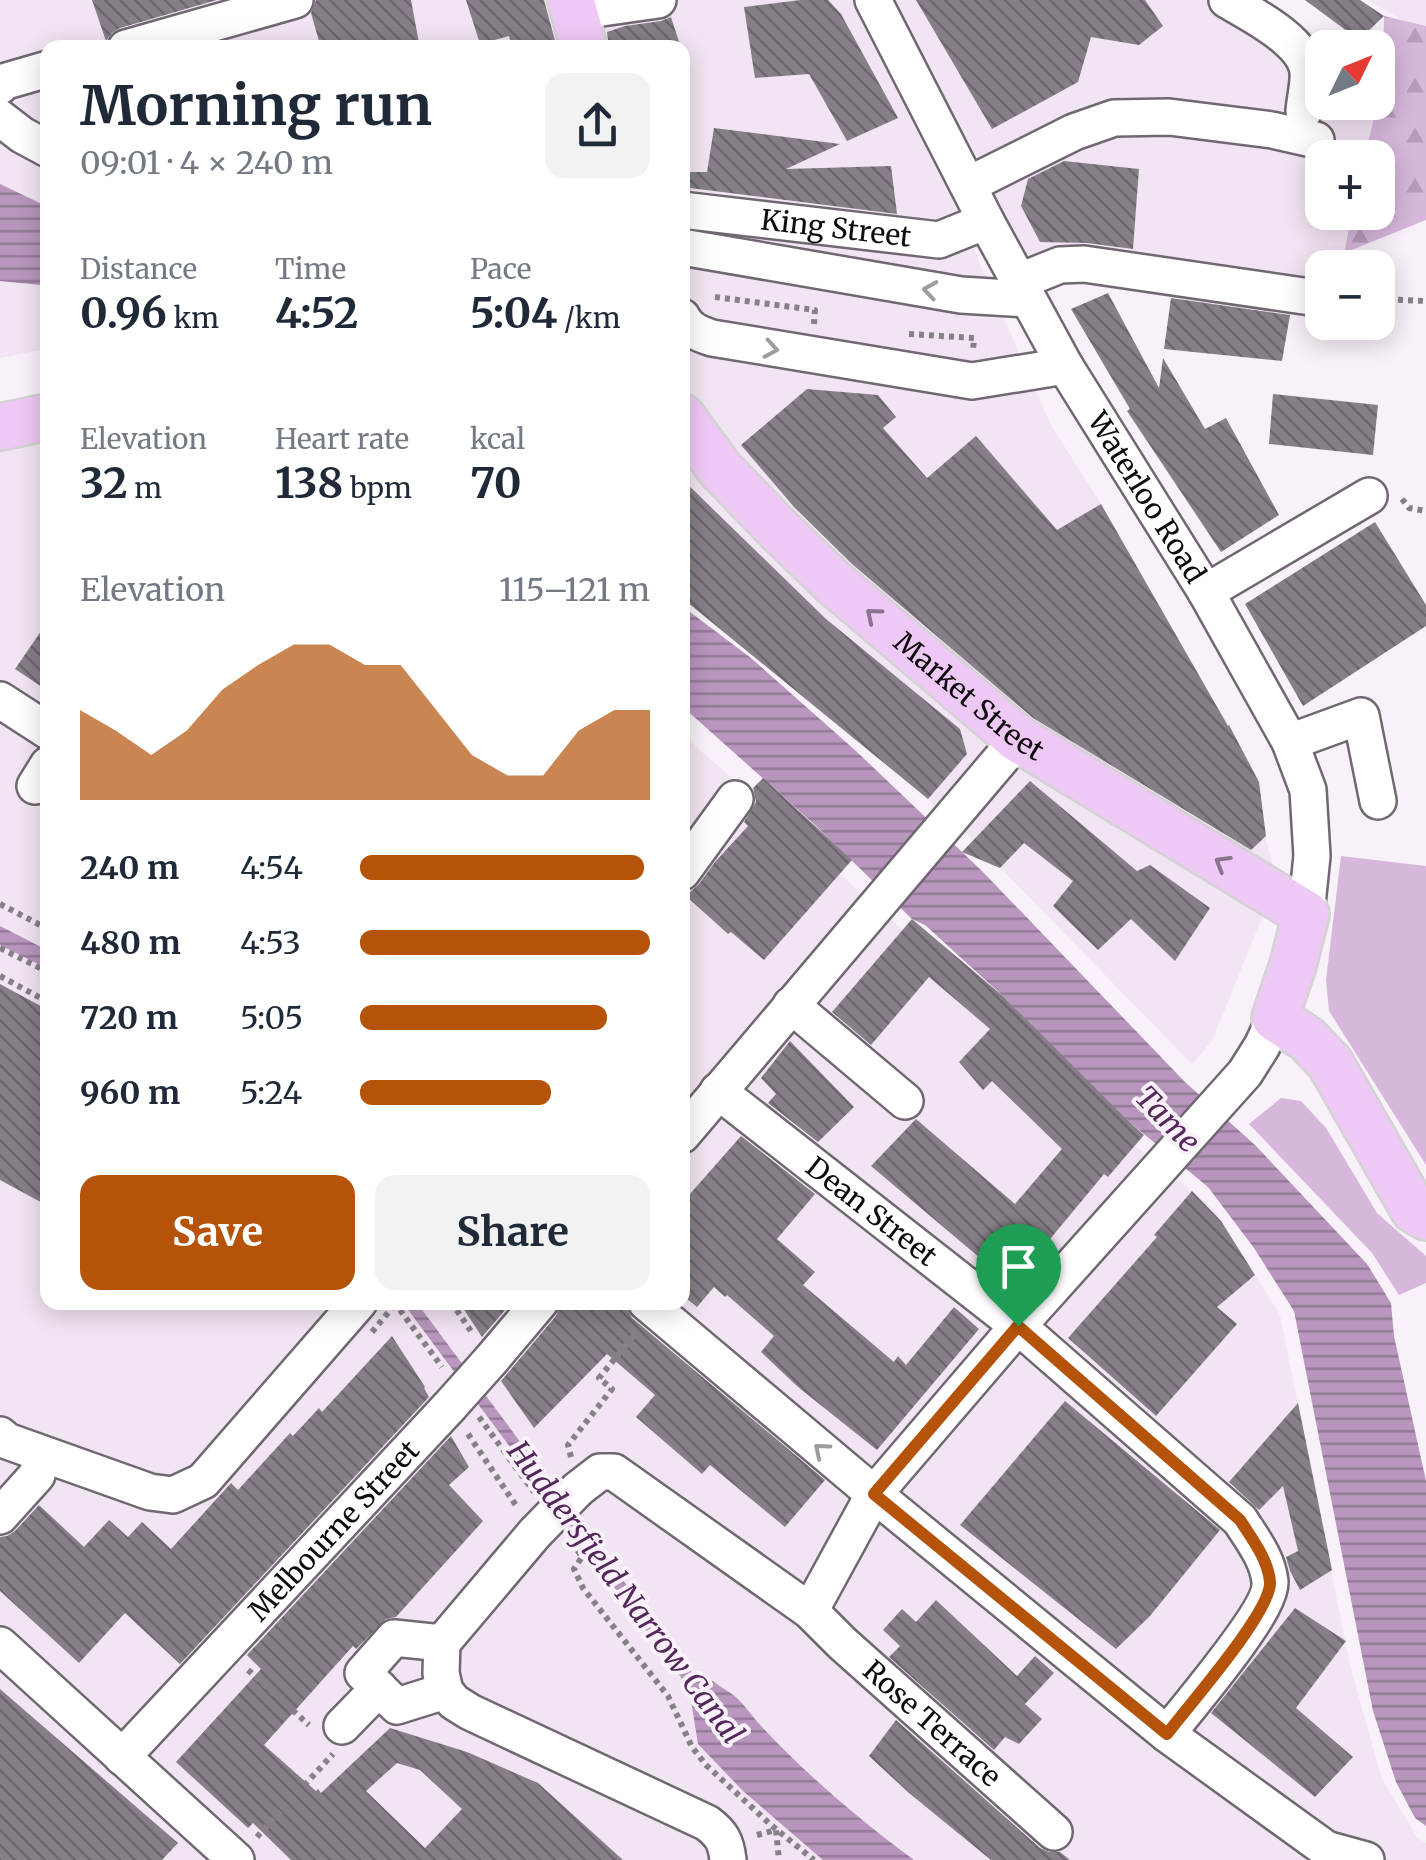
<!DOCTYPE html>
<html lang="en">
<head>
<meta charset="utf-8">
<style>
	:root { --surface:#fff; --page:#f2f2f3; --text:#1f2937; --muted:#747a83; --accent:#b45309 }
	body { margin:0; font-family:Merriweather,serif; background:var(--page); color:var(--text); height:100vh; display:flex; flex-direction:column; font-size:38px; white-space:nowrap }
	* { box-sizing:border-box; margin:0 }
	p { font-size:32px; color:var(--muted) }
	.icon { flex:none; width:55px; height:55px; fill:none; stroke:currentColor; stroke-width:2; stroke-linecap:round; stroke-linejoin:round }
	.map { position:relative; flex:1; overflow:hidden }
	.panel { position:absolute; left:40px; top:40px; width:650px; height:1270px; display:flex; flex-direction:column; background:var(--surface); border-radius:20px; box-shadow:0 5px 25px #0003 }
	.panel>* { flex:none }
	.needle { width:65px; rotate:47deg }
	.tools { position:absolute; left:1305px; top:30px; display:grid; gap:20px }
	.tools a { display:grid; place-items:center; width:90px; height:90px; border-radius:20px; background:var(--surface); box-shadow:0 5px 25px #0003; font-size:50px }
	.pin { position:absolute; display:grid; place-items:center; width:85px; height:85px; color:#fff; margin:-102px -42px; border-radius:50% 50% 50% 0; rotate:-45deg; box-shadow:0 0 10px #0007 }
	.pin .icon { rotate:45deg }
	.round { display:grid; place-items:center; flex:none; width:105px; height:105px; border-radius:20px; background:var(--page) }
	.summary { display:flex; align-items:center; justify-content:space-between; height:170px; padding:0 40px }
	h1 { font-size:55px; font-weight:700; line-height:75px }
	.metrics { display:grid; grid-template-columns:repeat(3,1fr); gap:15px; height:170px; padding:10px 40px }
	.metrics div { display:grid; align-content:center }
	.metrics b { font-size:42px; font-weight:700 }
	.metrics small { font-size:28px; font-weight:400 }
	.metrics p { font-size:28px }
	.chart { height:280px; padding:20px 40px }
	.chart p { display:flex; justify-content:space-between }
	.chart svg { width:100%; height:180px; margin-top:10px; fill:var(--accent); opacity:.7 }
	.primary-button { display:flex; gap:20px; margin-top:auto; padding:20px 40px }
	.primary-button a { flex:1; height:115px; border-radius:20px; background:var(--accent); color:#fff; font-size:40px; font-weight:700; line-height:115px; text-align:center }
	.primary-button a+a { background:var(--page); color:var(--text) }
	ul { padding:0 40px; list-style:none; font-size:32px }
	li { display:grid; grid-template-columns:160px 120px 1fr; align-items:center; height:75px }
	li i { height:25px; border-radius:12px; background:var(--accent) }
	.map>svg:first-child { display:block }
	.built { fill:#f2e5f3 }
	.green { fill:#d8b7dd }
	.forest { fill:url(#forest-firs) }
	.water { fill:url(#water-rules) }
	.building { fill:url(#building-back-hatch); fill-rule:evenodd }
	.lines { fill:none; stroke-linecap:round; stroke-linejoin:round }
	.minor-casing { stroke:#6f6870; stroke-width:40 }
	.major-casing { stroke:#d3d3d3; stroke-width:50 }
	.path { stroke:#858186; stroke-width:6; stroke-dasharray:5 5; stroke-linecap:butt }
	.minor { stroke:#fff; stroke-width:35 }
	.major { stroke:#efc9f5; stroke-width:45 }
	.minor-bridge-casing { stroke:#6f6870; stroke-width:40; stroke-linecap:butt }
	.path-bridge { stroke:#858186; stroke-width:6; stroke-dasharray:5 5; stroke-linecap:butt }
	.minor-bridge { stroke:#fff; stroke-width:35 }
	.oneway { stroke:#9e9d9e }
	.oneway2 { stroke:#89748d }
	.route-casing { stroke:#fff; stroke-width:20 }
	.route { stroke:#b45309; stroke-width:12 }
	.labels { text-anchor:middle; dominant-baseline:central; stroke-width:8; stroke-linejoin:round; paint-order:stroke }
	.street-label { font-size:28px; fill:#0d0b0d; stroke:#f8f1f9 }
	.water-label { font-size:30px; font-style:italic; fill:#54285b; stroke:#f8f1f9 }
</style>
</head>
<body>
<div class="map">
<svg width="1426" height="1860" viewBox="0 0 1426 1860">
	<defs>
		<pattern id="forest-firs" width="22" height="20" patternUnits="userSpaceOnUse" patternTransform="scale(2.5)"><rect width="22" height="20" fill="#d8b7dd"/><path d="M5 1l3.5 6h-7zM16 11l3.5 6h-7z" fill="#b89cbc"/></pattern>
		<pattern id="water-rules" width="6" height="5" patternUnits="userSpaceOnUse" patternTransform="scale(2.5)"><rect width="6" height="5" fill="#b896bd"/><path d="M0 2.5h6" fill="none" stroke="#947998"/></pattern>
		<pattern id="building-back-hatch" width="6" height="6" patternUnits="userSpaceOnUse" patternTransform="scale(2.5)"><rect width="6" height="6" fill="#867f87"/><path d="M-1 5l2 2M0 0l6 6M5-1l2 2" fill="none" stroke="#6c666d"/></pattern>
	</defs>
	<rect width="100%" height="100%" fill="#f8f1f9"/>
	<g class="built">
		<polygon points="0,0 1257,0 1336,47 1322,48 1322,102 1377,103 1365,157 1322,158 1322,212 1352,213 1340,267 1322,268 1322,288 973,248 1051,425 1101,504 1218,709 1229,725 1259,782 1265,836 1277,881 1212,1041 1192,1064 966,833 736,630 683,590 682,48 48,48 47,349 0,358"/>
		<polygon points="1369,0 1426,0 1426,26 1405,22"/>
		<polygon points="47,435 48,1302 682,1302 683,735 1036,1048 1113,1128 1213,1208 1280,1315 1350,1665 1382,1779 1417,1837 1426,1843 1426,1860 0,1860 0,444"/>
	</g>
	<g class="green">
		<polygon points="1341,856 1426,866 1426,1165 1329,1011 1326,980"/>
		<polygon points="1281,1098 1301,1101 1326,1128 1377,1213 1426,1256 1426,1283 1399,1295 1372,1253 1249,1124"/>
	</g>
	<polygon class="forest" points="1384,16 1426,26 1426,220 1344,253 1352,213 1378,212 1378,158 1365,157 1383,76"/>
	<g class="water">
		<polygon points="0,184 42,204 47,201 47,288 40,285 0,281"/>
		<polygon points="682,606 751,658 856,751 982,871 1185,1082 1256,1146 1367,1264 1391,1303 1394,1336 1426,1481 1426,1826 1415,1818 1396,1782 1373,1711 1294,1311 1254,1248 1208,1187 1115,1110 1004,997 925,925 912,919 814,824 683,707"/>
		<polygon points="0,926 47,950 47,975 44,967 0,945"/>
		<path d="M 403,1303 L 417,1303 L 698,1681 L 713,1681 C 721,1688 731,1692 738,1699 C 747,1708 754,1719 763,1728 C 809,1777 860,1820 914,1860 L 823,1860 L 743,1791 L 698,1744 L 689,1688 Z"/>
	</g>
	<g class="building">
		<polygon points="92,0 217,0 120,28 112,33 106,41"/>
		<polygon points="316,0 411,0 420,48 321,48 311,13"/>
		<polygon points="466,0 544,0 557,48 512,48 509,36 480,44"/>
		<polygon points="801,0 828,0 841,14 898,118 847,141 809,74 755,78 744,7"/>
		<polygon points="916,0 1145,0 1163,26 1139,45 1091,37 1078,82 992,129"/>
		<polygon points="1305,0 1360,0 1384,16 1359,40"/>
		<polygon points="671,17 681,48 609,48 607,32 625,26 661,21"/>
		<polygon points="714,128 840,144 786,169 891,166 897,214 682,187 682,172 707,172"/>
		<polygon points="1064,161 1139,169 1133,249 1087,243 1040,242 1021,206 1028,179"/>
		<polygon points="1108,293 1159,388 1163,358 1205,429 1226,418 1279,515 1221,552 1127,411 1130,409 1071,309"/>
		<polygon points="1171,298 1290,315 1282,361 1164,349"/>
		<polygon points="807,389 878,395 896,417 883,428 927,478 976,436 1057,530 1101,504 1228,726 1229,725 1259,782 1266,836 1251,850 1033,718 852,564 794,507 741,445"/>
		<polygon points="1273,394 1378,405 1373,455 1269,444"/>
		<polygon points="682,479 826,619 960,729 967,754 928,799 682,598"/>
		<polygon points="1375,522 1426,605 1426,626 1303,706 1245,604"/>
		<polygon points="48,621 48,691 15,669"/>
		<polygon points="763,778 852,860 764,960 731,932 728,934 686,896 699,884 715,862 748,826 744,822 756,802 753,788"/>
		<polygon points="1030,781 1137,871 1150,865 1210,908 1175,961 1131,919 1098,950 1053,906 1073,881 1024,843 1000,868 962,852"/>
		<polygon points="912,919 1004,997 1124,1117 1144,1135 1108,1177 1104,1174 1012,1285 871,1166 916,1119 1015,1204 1062,1149 992,1081 983,1090 959,1062 990,1029 929,977 871,1045 832,1012"/>
		<polygon points="0,984 48,1010 48,1206 0,1180"/>
		<polygon points="790,1041 854,1107 818,1142 768,1103 776,1094 761,1078"/>
		<polygon points="741,1136 815,1194 777,1239 815,1272 803,1285 894,1362 898,1356 906,1365 954,1307 979,1329 877,1450 798,1387 761,1352 774,1336 727,1295 725,1297 714,1287 697,1307 682,1295 682,1203"/>
		<polygon points="1192,1191 1221,1221 1255,1275 1217,1307 1237,1324 1156,1416 1068,1338 1157,1237 1154,1235"/>
		<polygon points="459,1302 512,1302 482,1337"/>
		<polygon points="561,1302 623,1302 632,1318 825,1480 785,1527 710,1465 702,1474 636,1417 655,1395 607,1354 534,1428 501,1381 556,1316"/>
		<polygon points="392,1336 425,1387 424,1388 429,1397 180,1664 125,1613 79,1663 0,1591 0,1537 7,1536 15,1531 39,1505 84,1547 109,1520 128,1537 142,1522 171,1549 231,1483 238,1490 290,1433 293,1436 319,1408 322,1412"/>
		<polygon points="1065,1401 1220,1530 1150,1616 1116,1649 960,1525"/>
		<polygon points="1298,1403 1332,1570 1300,1590 1290,1571 1286,1557 1298,1551 1283,1486 1259,1510 1229,1482"/>
		<path d="M 451,1436 L 469,1467 L 449,1485 L 483,1521 L 396,1617 L 386,1619 L 356,1649 L 353,1646 L 264,1745 L 316,1791 L 318,1789 L 321,1793 L 390,1728 L 467,1752 L 538,1783 L 623,1860 L 291,1860 L 253,1823 L 248,1828 L 176,1762 L 261,1669 L 247,1655 ZM 397,1763 L 420,1770 L 462,1809 L 425,1848 L 366,1791 Z"/>
		<polygon points="936,1600 1017,1676 1035,1656 1054,1673 1025,1704 1042,1719 1019,1744 1005,1737 994,1750 889,1657 900,1646 883,1630 902,1609 916,1622"/>
		<polygon points="1295,1608 1346,1641 1296,1708 1353,1757 1315,1797 1211,1713"/>
		<polygon points="0,1689 178,1843 162,1860 0,1860"/>
		<polygon points="896,1720 1040,1848 1049,1852 1060,1852 1070,1860 991,1860 909,1793 869,1756"/>
	</g>
	<g class="lines">
		<g class="minor-casing">
			<g id="minor">
				<path id="s1" d="M 873,0 L 986,221 L 1065,366 L 1206,592 L 1290,742 L 1308,790 L 1312,856 L 1306,914"/>
				<path d="M 1227,0 C 1251,14 1305,41 1308,72 C 1309,84 1305,98 1304,111"/>
				<polyline points="574,12 658,0"/>
				<polyline points="126,48 295,0"/>
				<polyline points="0,86 3,82 48,69"/>
				<polyline points="0,118 22,135 48,149"/>
				<polyline points="968,185 1074,132 1114,118 1169,117 1272,130 1316,140"/>
				<path id="s2" d="M 682,210 L 939,240 L 986,221"/>
				<polyline points="682,247 961,295 1027,299"/>
				<polyline points="1020,281 1060,265 1084,264 1317,298"/>
				<path d="M 682,317 C 688,330 700,334 712,338 L 972,381 L 1065,366"/>
				<polyline points="1206,592 1369,496"/>
				<polyline points="0,700 48,731"/>
				<polyline points="1290,742 1361,716 1378,801"/>
				<polyline points="35,786 48,765"/>
				<polyline points="682,872 735,799"/>
				<polyline points="791,1005 905,1101"/>
				<path id="s3" d="M 718,1091 L 1018,1326 L 1240,1520 C 1252,1539 1268,1559 1270,1582 C 1272,1610 1188,1707 1167,1734"/>
				<polyline points="682,1135 1018,739"/>
				<polyline points="646,1302 874,1494 1167,1734 1326,1849 1366,1860"/>
				<polyline points="491,1360 540,1302"/>
				<polyline points="0,1435 7,1441 150,1492 173,1495 203,1481 359,1302"/>
				<path id="s4" d="M 578,1489 L 600,1472 L 614,1472 L 810,1611 L 842,1643 L 1054,1832"/>
				<polyline points="0,1516 37,1475 42,1454"/>
				<path d="M 535,1533 L 442,1643 L 441,1673 L 445,1691 L 454,1702 L 470,1712 L 707,1823 C 722,1834 726,1842 728,1860"/>
				<polyline points="810,1611 874,1494 1018,1326 1245,1073 1262,1046 1275,1018"/>
				<polyline points="442,1643 394,1638 363,1673 397,1706 445,1691"/>
				<polyline points="0,1645 236,1860"/>
				<polyline points="342,1726 379,1688"/>
				<path id="s5" d="M 122,1757 L 449,1407"/>
			</g>
		</g>
		<g class="major-casing">
			<g id="major">
				<polyline points="571,0 584,48"/>
				<path id="s6" d="M 682,417 L 720,469 L 775,526 L 834,583 L 1018,739 L 1306,914 L 1293,965 L 1275,1018 L 1307,1039 L 1330,1063 L 1414,1210 L 1426,1217"/>
				<polyline points="0,427 48,417"/>
			</g>
		</g>
		<g class="path">
			<polyline points="715,297 815,310 814,324"/>
			<polyline points="1378,299 1426,301"/>
			<polyline points="909,334 974,338 973,351"/>
			<polyline points="1402,499 1409,508 1426,511"/>
			<polyline points="0,904 48,929"/>
			<polyline points="0,948 42,969"/>
			<polyline points="0,976 48,1002"/>
			<polyline points="394,1302 442,1367"/>
			<polyline points="451,1302 473,1334"/>
			<polyline points="479,1417 534,1492"/>
			<polyline points="468,1434 517,1507"/>
			<polyline points="571,1457 568,1445 612,1389 599,1378 635,1334"/>
			<polyline points="572,1542 582,1557 574,1569 583,1588 668,1696 692,1747 706,1765 771,1825 814,1860"/>
			<polyline points="248,1670 309,1725"/>
			<polyline points="757,1835 776,1830 779,1860"/>
			<polyline points="257,1837 333,1754"/>
		</g>
		<use href="#minor" class="minor"/>
		<use href="#major" class="major"/>
		<g class="minor-bridge-casing">
			<g id="minor-bridge">
				<polyline points="449,1407 491,1360"/>
				<polyline points="535,1533 578,1489"/>
			</g>
		</g>
		<polyline class="path-bridge" points="372,1332 397,1302"/>
		<use href="#minor-bridge" class="minor-bridge"/>
	</g>
	<defs><path id="oneway-chevron" d="M-2-3.5L2.5 0L-2 3.5" fill="none" stroke-width="1.6" stroke-linecap="round" stroke-linejoin="round" transform="scale(2.5)"/></defs>
	<g class="oneway">
		<use href="#oneway-chevron" transform="translate(930 290) rotate(-171)"/>
		<use href="#oneway-chevron" transform="translate(771 349) rotate(10)"/>
		<use href="#oneway-chevron" transform="translate(821 1450) rotate(-140)"/>
	</g>
	<g class="oneway2">
		<use href="#oneway-chevron" transform="translate(873 615) rotate(-140)"/>
		<use href="#oneway-chevron" transform="translate(1222 863) rotate(-149)"/>
	</g>
	<g class="lines">
		<g class="route-casing">
			<path id="route" d="M 1018,1326 L 1240,1520 C 1252,1539 1268,1559 1270,1582 C 1272,1611 1188,1706 1167,1734 L 874,1494 Z"/>
		</g>
		<use href="#route" class="route"/>
	</g>
	<g class="labels">
		<g class="street-label">
			<text stroke="none"><textPath href="#s2" startOffset="155">King Street</textPath></text>
			<text stroke="none"><textPath href="#s1" startOffset="568">Waterloo Road</textPath></text>
			<text stroke="none"><textPath href="#s6" startOffset="402">Market Street</textPath></text>
			<text stroke="none"><textPath href="#s3" startOffset="195">Dean Street</textPath></text>
			<text stroke="none"><textPath href="#s5" startOffset="310">Melbourne Street</textPath></text>
			<text stroke="none"><textPath href="#s4" startOffset="448">Rose Terrace</textPath></text>
		</g>
		<g class="water-label">
			<text transform="translate(1168 1119) rotate(46)">Tame</text>
			<text transform="translate(626 1592) rotate(53)">Huddersfield Narrow Canal</text>
		</g>
	</g>
</svg>
<div class="tools">
<a><svg class="needle" viewBox="-14 -14 28 28"><path d="M0-13l5 13h-10z" fill="#e53935"/><path d="M0 13l5-13h-10z" fill="#747a83"/></svg></a>
<a>+</a>
<a>−</a>
</div>
<div class="pin" style="left:1018px;top:1326px;background:#1e9e55"><svg class="icon" aria-label="arrive" viewBox="0 0 24 24"><path d="M6 21V4h12l-3 4 3 4H6"/></svg></div>
<section class="panel">
<div class="summary"><div><h1>Morning run</h1><p>09:01 · 4 × 240 m</p></div><a class="round"><svg class="icon" aria-label="share" viewBox="0 0 24 24"><path d="M12 15V3M7 8l5-5 5 5M5 13v7h14v-7"/></svg></a></div>
<div class="metrics">
<div><p>Distance</p><b>0.96<small> km</small></b></div>
<div><p>Time</p><b>4:52</b></div>
<div><p>Pace</p><b>5:04<small> /km</small></b></div>
</div>
<div class="metrics">
<div><p>Elevation</p><b>32<small> m</small></b></div>
<div><p>Heart rate</p><b>138<small> bpm</small></b></div>
<div><p>kcal</p><b>70</b></div>
</div>
<div class="chart"><p><span>Elevation</span>115–121 m</p>
<svg viewBox="0 0 160 44" preserveAspectRatio="none"><path d="M0 44V22L10 27L20 33L30 27L40 17L50 11L60 6L70 6L80 11L90 11L100 22L110 33L120 38L130 38L140 27L150 22L160 22V44z"/></svg>
</div>
<ul>
<li><b>240 m</b>4:54<i style="width:98%"></i></li>
<li><b>480 m</b>4:53<i style="width:100%"></i></li>
<li><b>720 m</b>5:05<i style="width:85%"></i></li>
<li><b>960 m</b>5:24<i style="width:66%"></i></li>
</ul>
<div class="primary-button"><a>Save</a><a>Share</a></div>
</section>
</div>
</body>
</html>
